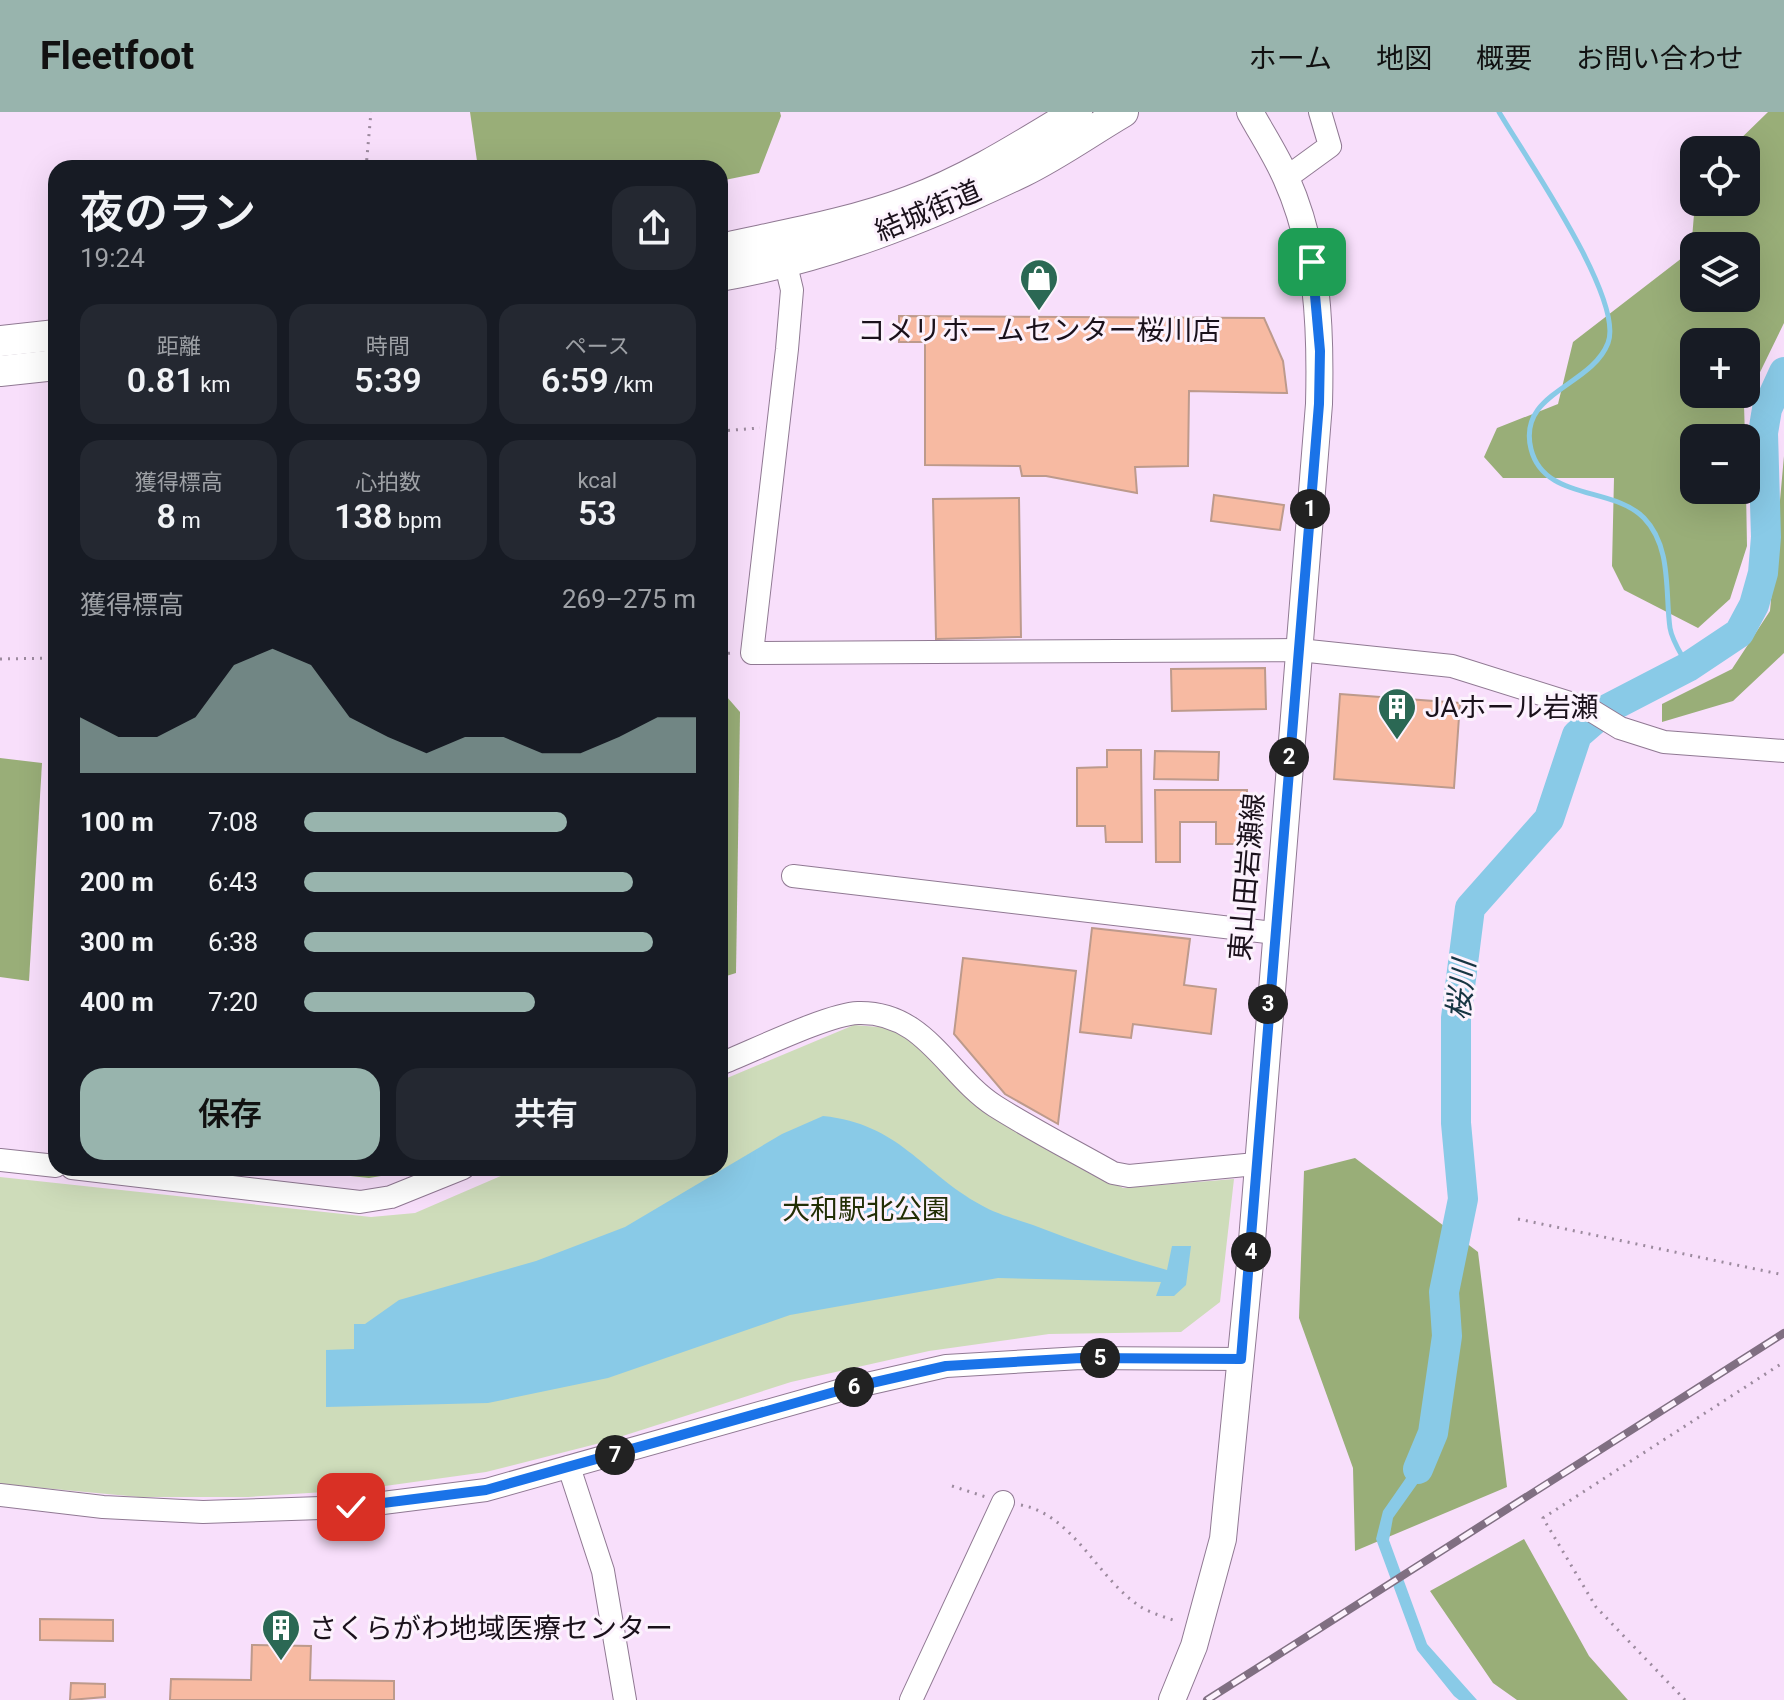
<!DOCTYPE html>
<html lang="ja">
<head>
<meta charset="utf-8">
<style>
	:root { --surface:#171b24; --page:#242831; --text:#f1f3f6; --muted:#9ea1a6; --accent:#98b4ad }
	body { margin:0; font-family:Roboto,"Noto Sans JP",sans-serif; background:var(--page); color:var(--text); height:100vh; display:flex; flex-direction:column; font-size:30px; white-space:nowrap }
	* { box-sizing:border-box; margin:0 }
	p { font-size:26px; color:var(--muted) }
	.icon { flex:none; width:44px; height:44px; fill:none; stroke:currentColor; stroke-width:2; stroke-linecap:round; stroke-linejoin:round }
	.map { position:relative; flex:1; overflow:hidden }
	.drawer { position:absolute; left:48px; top:48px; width:680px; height:1016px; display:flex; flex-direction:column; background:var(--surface); border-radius:24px; box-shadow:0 8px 32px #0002 }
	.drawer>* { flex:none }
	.tools { position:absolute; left:1680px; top:24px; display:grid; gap:16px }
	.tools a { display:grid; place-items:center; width:80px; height:80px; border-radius:16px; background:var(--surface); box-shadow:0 8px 32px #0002; font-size:40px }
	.pin { position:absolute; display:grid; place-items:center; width:68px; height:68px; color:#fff; margin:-34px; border-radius:16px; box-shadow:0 4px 12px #0006 }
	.km { position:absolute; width:40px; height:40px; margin:-20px; border-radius:50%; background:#222; color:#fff; font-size:22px; line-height:40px; text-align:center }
	.round { display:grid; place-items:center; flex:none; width:84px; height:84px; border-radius:24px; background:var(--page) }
	.overview { display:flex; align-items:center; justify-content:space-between; height:136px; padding:0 32px }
	h1 { font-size:44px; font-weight:600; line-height:60px }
	.metrics { display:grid; grid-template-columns:repeat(3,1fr); gap:12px; height:136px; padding:8px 32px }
	.metrics div { display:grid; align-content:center; border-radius:20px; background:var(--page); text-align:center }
	.metrics b { font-size:34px; font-weight:600 }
	.metrics small { font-size:22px; font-weight:400 }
	.metrics p { font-size:22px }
	.chart { height:224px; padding:16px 32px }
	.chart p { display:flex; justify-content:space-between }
	.chart svg { width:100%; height:144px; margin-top:8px; fill:var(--accent); opacity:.7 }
	.button { display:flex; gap:16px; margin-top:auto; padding:16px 32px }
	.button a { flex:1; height:92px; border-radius:24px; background:var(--accent); color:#111; font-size:32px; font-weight:600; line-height:92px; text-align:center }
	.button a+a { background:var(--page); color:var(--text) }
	ul { padding:0 32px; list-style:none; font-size:26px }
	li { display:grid; grid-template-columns:128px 96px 1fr; align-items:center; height:60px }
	li i { height:20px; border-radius:10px; background:var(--accent) }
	header { display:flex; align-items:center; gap:48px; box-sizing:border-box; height:112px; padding:0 40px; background:var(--accent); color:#111 }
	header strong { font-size:38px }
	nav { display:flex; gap:44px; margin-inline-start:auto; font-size:28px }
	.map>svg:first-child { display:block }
	.green { fill:#cedcba }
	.forest { fill:#99ae78; fill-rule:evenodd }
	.water { fill:#89cae7 }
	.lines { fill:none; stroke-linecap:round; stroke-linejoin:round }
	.stream { stroke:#89cae7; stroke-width:5 }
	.river { stroke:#89cae7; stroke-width:30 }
	.building { fill:#f7baa2; stroke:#bd9a8c; stroke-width:2 }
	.minor-casing { stroke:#907993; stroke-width:24 }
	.major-casing { stroke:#907993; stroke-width:28 }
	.highway-casing { stroke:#907993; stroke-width:32 }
	.path { stroke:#9c8a9e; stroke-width:3; stroke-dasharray:2 6; stroke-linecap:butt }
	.minor { stroke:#fff; stroke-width:22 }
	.major { stroke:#fff; stroke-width:26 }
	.highway { stroke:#fff; stroke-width:30 }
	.rail-casing { stroke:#806f82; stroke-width:8 }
	.rail { stroke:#fcf2fd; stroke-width:5; stroke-dasharray:15; stroke-linecap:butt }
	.route-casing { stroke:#fff; stroke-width:16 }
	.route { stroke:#1a73e8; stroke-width:10 }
	.labels { text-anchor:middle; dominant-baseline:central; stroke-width:6; stroke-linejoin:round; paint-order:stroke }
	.street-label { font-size:28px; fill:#1a111b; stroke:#fcf2fd }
	.poi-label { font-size:28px; fill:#1a111b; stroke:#fcf2fd; text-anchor:start }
	.park-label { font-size:28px; fill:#222e05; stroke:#fcf2fd }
	.water-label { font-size:30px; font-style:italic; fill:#163542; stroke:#fcf2fd }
</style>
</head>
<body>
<header>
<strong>Fleetfoot</strong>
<nav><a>ホーム</a><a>地図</a><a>概要</a><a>お問い合わせ</a></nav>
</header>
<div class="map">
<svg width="1784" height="1588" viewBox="0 0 1784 1588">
	<rect width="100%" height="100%" fill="#f8dffb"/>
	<polygon class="green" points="854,913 891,916 923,932 1086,1056 1123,1076 1234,1067 1220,1190 1181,1220 1049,1222 929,1239 791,1270 604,1330 486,1360 356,1378 248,1385 139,1385 0,1372 0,1065 371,1105 415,1101 519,1056 720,1056 720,969"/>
	<g class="forest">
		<polygon points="470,0 780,0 781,4 759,61 720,69 720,56 478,56"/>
		<path d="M 1768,0 L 1784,0 L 1784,211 L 1744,293 L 1745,326 L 1694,326 L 1694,378 L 1746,378 L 1747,434 L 1730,487 L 1698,516 L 1624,478 L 1612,454 L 1614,366 L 1503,366 L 1484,345 L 1497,316 L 1558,292 L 1573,230 L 1691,139 L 1695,90 L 1746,90 L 1746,38 L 1729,38 ZM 1746,134 L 1746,186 L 1694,186 L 1694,134 ZM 1694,230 L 1746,230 L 1746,282 L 1694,282 Z"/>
		<polygon points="1784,344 1784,541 1733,589 1662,610 1662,592 1732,557 1770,499"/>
		<polygon points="720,577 740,600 736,861 720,866"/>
		<polygon points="0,646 42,651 29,869 0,865"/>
		<polygon points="1355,1046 1478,1140 1507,1375 1355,1439 1353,1356 1299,1206 1304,1059"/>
		<polygon points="277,1056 429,1056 369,1066"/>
		<polygon points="1524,1427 1589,1544 1628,1588 1517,1588 1493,1571 1430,1479"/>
	</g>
	<g class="water">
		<path d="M 823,1004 C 900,1012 921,1060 981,1093 C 996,1102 1016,1107 1033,1113 C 1077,1130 1121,1145 1167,1158 L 1172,1134 L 1191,1134 L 1186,1173 L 1174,1184 L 1156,1184 L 1161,1170 L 998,1166 L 790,1203 L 608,1266 L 488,1291 L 326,1295 L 326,1238 L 354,1237 L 354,1212 L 365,1212 L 399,1188 L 536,1149 L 625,1115 L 782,1022 Z"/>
		<polygon points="1427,1319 1439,1323 1420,1368 1393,1406 1389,1428 1427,1532 1477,1588 1459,1588 1454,1584 1417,1538 1376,1427 1383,1399 1408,1363"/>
	</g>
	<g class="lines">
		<path class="stream" d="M 1499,0 C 1524,43 1625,187 1608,231 C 1591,275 1517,280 1531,337 C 1544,389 1613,374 1644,406 C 1672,435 1665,481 1670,516 C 1672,529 1682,543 1688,555"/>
		<polyline class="river" points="1418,1357 1433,1321 1447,1224 1444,1180 1463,1087 1456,1011 1456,906 1470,796 1549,707 1577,623 1607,597 1688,555 1739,521 1754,493 1763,461 1766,425 1763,321 1767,297 1784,260"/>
	</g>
	<g class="building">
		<polygon points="899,204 1264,206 1283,249 1287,281 1189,279 1188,354 1135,355 1137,381 1046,364 1022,364 1020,354 925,353 925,230 899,230"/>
		<polygon points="1214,383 1284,393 1280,418 1211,409"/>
		<polygon points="1019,386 1021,525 936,527 933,387"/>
		<polygon points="1265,556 1266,597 1172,599 1171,557"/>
		<polygon points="1340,582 1460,591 1454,676 1334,667"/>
		<polygon points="1107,638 1141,638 1142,730 1106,730 1105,714 1077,714 1077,656 1107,655"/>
		<polygon points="1155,639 1219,640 1218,668 1154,667"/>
		<polygon points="1155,678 1247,678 1248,732 1216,732 1216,710 1180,710 1180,750 1156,750"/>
		<polygon points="1092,816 1190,827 1184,873 1216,877 1211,922 1133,912 1131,926 1080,920"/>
		<polygon points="963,846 1076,859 1058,1012 1005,982 954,922"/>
		<polygon points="40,1507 113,1508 113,1529 40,1528"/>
		<polygon points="252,1533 311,1534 310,1568 394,1569 394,1588 170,1588 171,1567 251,1568"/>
		<polygon points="71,1571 105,1572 105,1585 70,1588"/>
	</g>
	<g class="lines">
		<g class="minor-casing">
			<g id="minor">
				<polyline points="1286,66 1330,34 1320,0"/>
				<polyline points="786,153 792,178 787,237 752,541 1299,538 1452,554 1589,597 1620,616 1664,630 1784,639"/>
				<polyline points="793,764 1274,821"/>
				<path d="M 720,952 C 751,940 828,902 858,901 C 925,899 947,963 995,994 C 1033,1018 1074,1039 1113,1061 L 1129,1064 L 1256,1052"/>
				<polyline points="0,1048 56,1054"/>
				<polyline points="72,1056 360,1090 391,1085 463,1056"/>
				<polyline points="569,1355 603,1459 625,1588"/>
				<polyline points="0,1383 103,1395 203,1400 351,1395 486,1378 845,1277 946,1254 1081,1246 1241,1247"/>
				<polyline points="911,1588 1003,1390"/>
			</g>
		</g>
		<g class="major-casing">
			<path id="major" d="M 1172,1588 L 1194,1534 L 1223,1427 L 1251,1141 L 1319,292 C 1321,214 1318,137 1286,66 C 1276,43 1262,22 1250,0"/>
		</g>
		<g class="highway-casing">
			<g id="highway">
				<path d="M 720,137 C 783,123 849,112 910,89 C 968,68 1024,32 1077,0"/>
				<path d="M 720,164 C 825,146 926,106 1022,60 C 1057,43 1089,20 1123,0"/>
				<polyline points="0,229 56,223"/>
				<polyline points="0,259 56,253"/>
			</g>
		</g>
		<g class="path">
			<polyline points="366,56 371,0"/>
			<polyline points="720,319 760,316"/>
			<polyline points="720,542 732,541"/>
			<polyline points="0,547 56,546"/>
			<polyline points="1518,1107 1784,1163"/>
			<polyline points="952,1374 986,1385"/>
			<path d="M 1021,1393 C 1073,1403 1097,1465 1138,1493 C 1149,1501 1166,1505 1178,1510"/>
			<polyline points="1685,1588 1596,1495 1543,1406 1784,1250"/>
		</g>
		<use href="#minor" class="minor"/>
		<use href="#major" class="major"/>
		<use href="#highway" class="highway"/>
		<g class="rail-casing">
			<polyline id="rail" points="1207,1588 1784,1221"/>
		</g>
		<use href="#rail" class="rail"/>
	</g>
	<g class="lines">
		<g class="route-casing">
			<polyline id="route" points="351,1395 486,1378 845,1277 946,1254 1081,1246 1241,1247 1319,292 1320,239 1312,150"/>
		</g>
		<use href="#route" class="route"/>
	</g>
	<defs>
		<g id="shop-pin" transform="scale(2)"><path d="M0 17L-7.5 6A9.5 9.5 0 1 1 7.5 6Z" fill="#2b6854" stroke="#fcf2fd"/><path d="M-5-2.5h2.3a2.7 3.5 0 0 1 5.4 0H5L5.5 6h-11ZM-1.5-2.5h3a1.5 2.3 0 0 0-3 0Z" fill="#fff"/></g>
		<g id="building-pin" transform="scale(2)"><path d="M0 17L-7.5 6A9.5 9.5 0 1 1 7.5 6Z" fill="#2b6854" stroke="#fcf2fd"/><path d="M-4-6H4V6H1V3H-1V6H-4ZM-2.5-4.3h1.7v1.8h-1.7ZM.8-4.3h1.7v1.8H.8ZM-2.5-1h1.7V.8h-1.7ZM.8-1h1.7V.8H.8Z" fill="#fff"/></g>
	</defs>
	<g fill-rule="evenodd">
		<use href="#shop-pin" x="1039" y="166"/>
		<use href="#building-pin" x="1397" y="595"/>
		<use href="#building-pin" x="281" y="1516"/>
	</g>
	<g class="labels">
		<g class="street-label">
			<text transform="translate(928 99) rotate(-23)">結城街道</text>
			<text transform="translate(1247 765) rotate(-85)">東山田岩瀬線</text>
		</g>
		<g class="poi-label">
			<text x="1039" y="218" text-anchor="middle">コメリホームセンター桜川店</text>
			<text x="1425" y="595">JAホール岩瀬</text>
			<text x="309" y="1516">さくらがわ地域医療センター</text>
		</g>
		<g class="park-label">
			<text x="866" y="1097">大和駅北公園</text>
		</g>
		<g class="water-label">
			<text transform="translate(1461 878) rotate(-84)">桜川</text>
		</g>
	</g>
</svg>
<div class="tools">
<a><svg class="icon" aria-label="locate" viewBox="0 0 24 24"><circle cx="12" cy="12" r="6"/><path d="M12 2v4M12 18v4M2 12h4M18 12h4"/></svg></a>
<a><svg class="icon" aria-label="layers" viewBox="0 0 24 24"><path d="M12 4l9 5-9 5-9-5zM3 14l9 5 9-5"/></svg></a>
<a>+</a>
<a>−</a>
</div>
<div class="pin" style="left:1312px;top:150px;background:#1e9e55"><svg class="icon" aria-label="arrive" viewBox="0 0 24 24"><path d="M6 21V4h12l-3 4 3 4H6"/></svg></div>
<div class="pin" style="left:351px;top:1395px;background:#d93025"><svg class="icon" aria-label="check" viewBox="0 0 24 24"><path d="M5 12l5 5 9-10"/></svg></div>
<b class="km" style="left:1310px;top:397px">1</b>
<b class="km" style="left:1289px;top:645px">2</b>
<b class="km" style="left:1268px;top:892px">3</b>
<b class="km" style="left:1251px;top:1140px">4</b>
<b class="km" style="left:1100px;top:1246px">5</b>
<b class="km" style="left:854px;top:1275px">6</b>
<b class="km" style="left:615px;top:1343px">7</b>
<section class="drawer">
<div class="overview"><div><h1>夜のラン</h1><p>19:24</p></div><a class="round"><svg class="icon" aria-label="share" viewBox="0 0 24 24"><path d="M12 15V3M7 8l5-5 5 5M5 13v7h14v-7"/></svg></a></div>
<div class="metrics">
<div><p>距離</p><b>0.81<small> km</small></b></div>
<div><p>時間</p><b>5:39</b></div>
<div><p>ペース</p><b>6:59<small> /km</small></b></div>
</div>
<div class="metrics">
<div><p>獲得標高</p><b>8<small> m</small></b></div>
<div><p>心拍数</p><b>138<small> bpm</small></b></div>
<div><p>kcal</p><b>53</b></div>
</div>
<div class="chart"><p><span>獲得標高</span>269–275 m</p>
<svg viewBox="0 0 160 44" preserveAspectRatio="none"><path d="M0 44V27L10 33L20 33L30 27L40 11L50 6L60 11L70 27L80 33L90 38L100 33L110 33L120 38L130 38L140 33L150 27L160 27V44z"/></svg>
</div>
<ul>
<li><b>100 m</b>7:08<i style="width:67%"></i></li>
<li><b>200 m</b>6:43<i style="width:84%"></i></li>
<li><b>300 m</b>6:38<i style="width:89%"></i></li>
<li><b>400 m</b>7:20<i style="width:59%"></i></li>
</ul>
<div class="button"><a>保存</a><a>共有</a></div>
</section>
</div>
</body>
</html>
